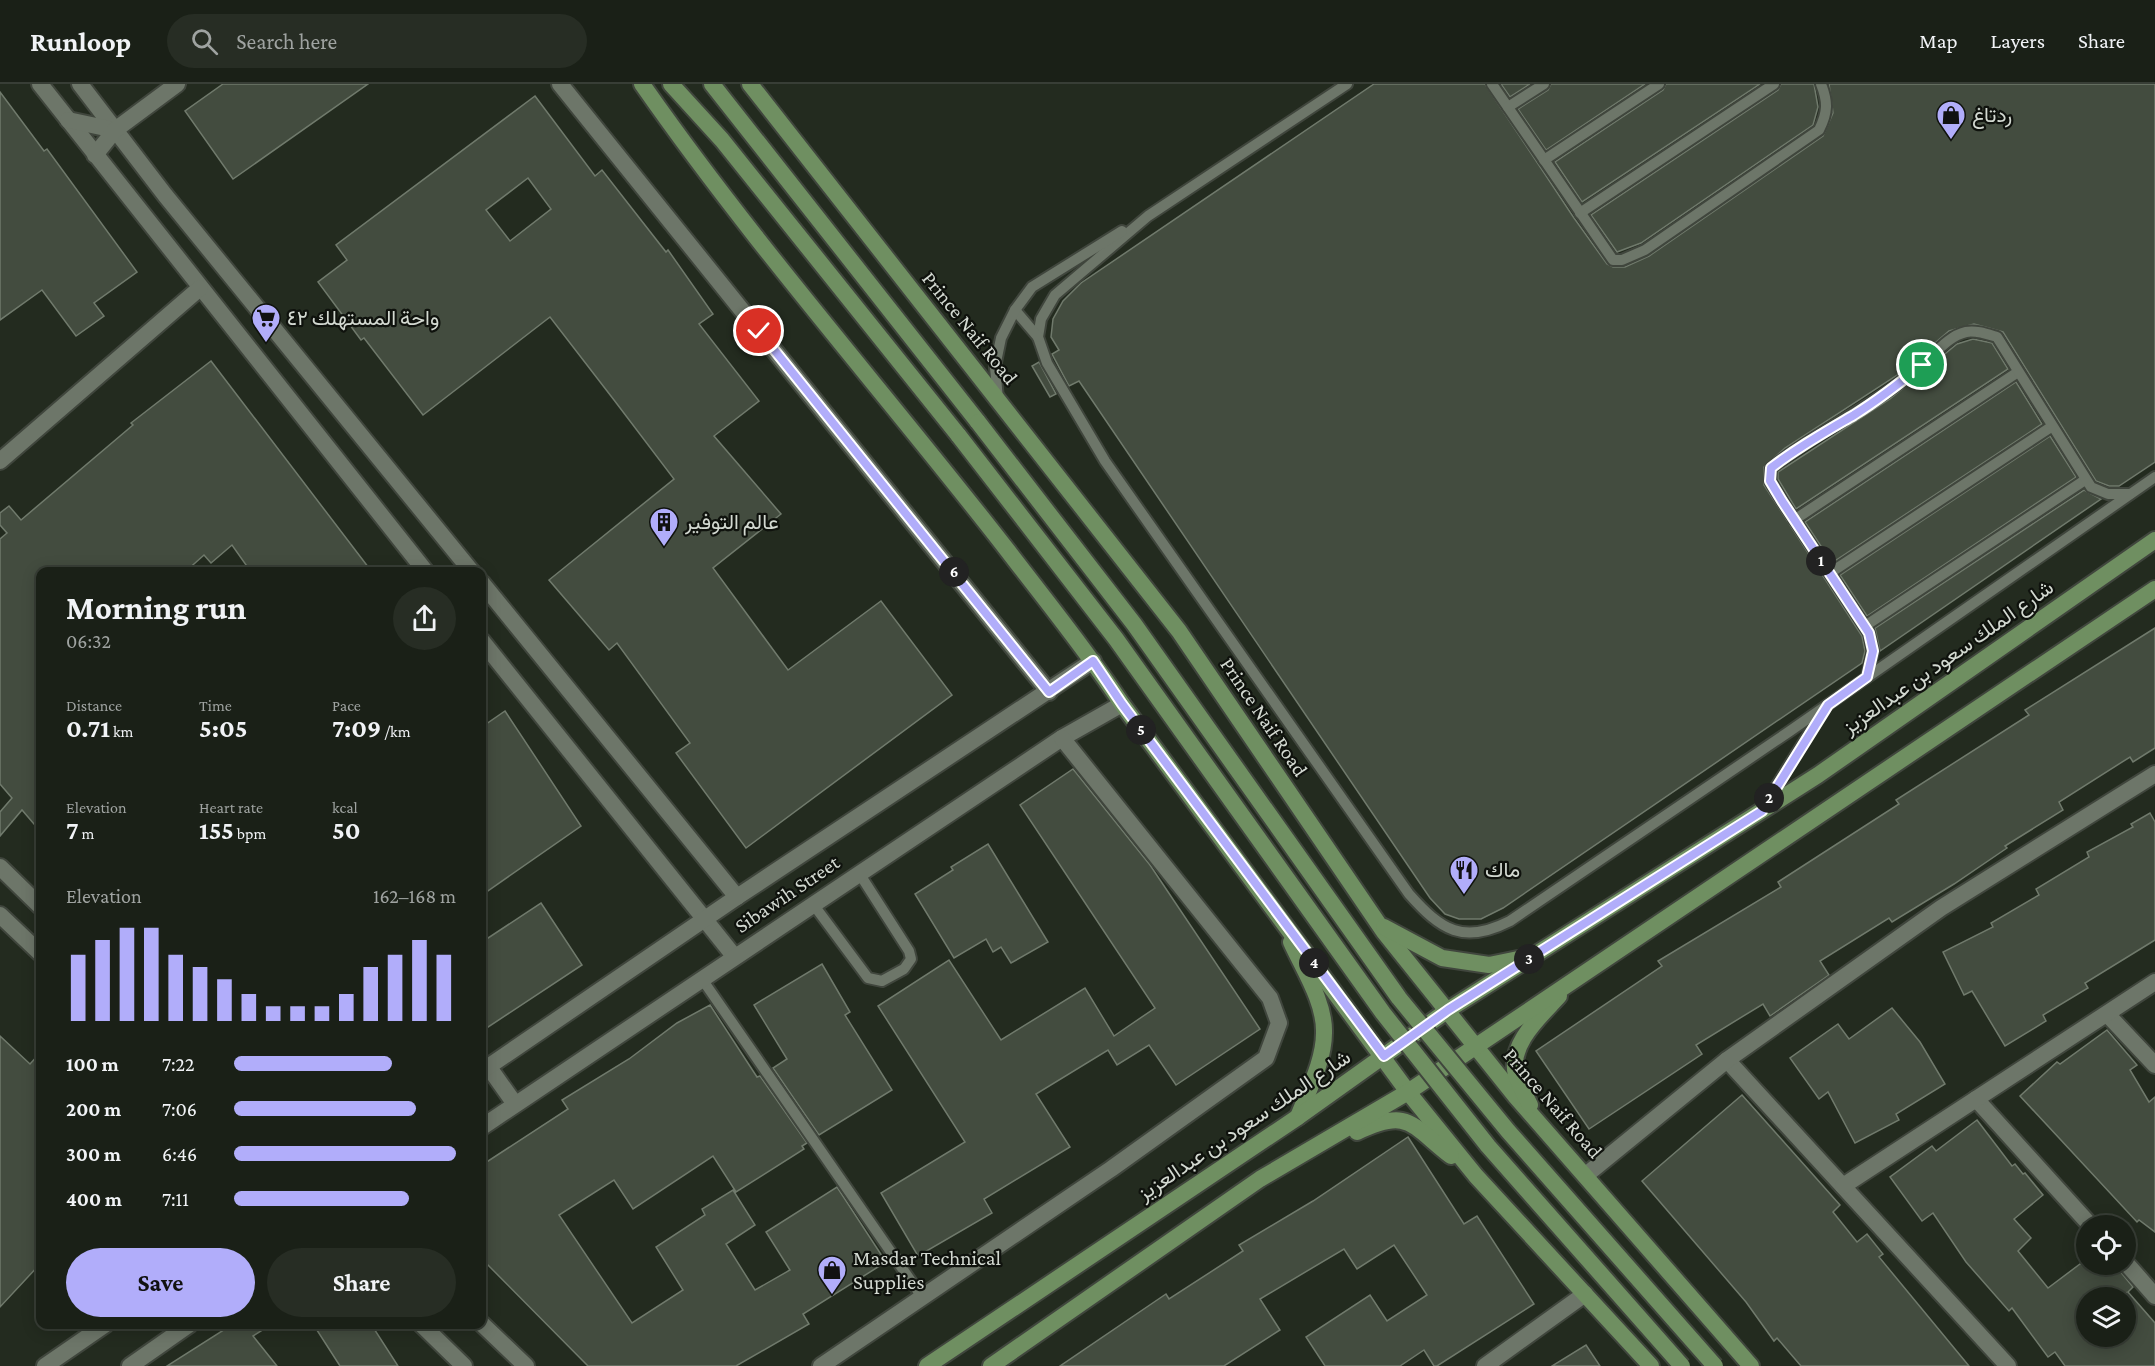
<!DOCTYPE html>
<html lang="en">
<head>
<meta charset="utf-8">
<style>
	:root { --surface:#1a2017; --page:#272d24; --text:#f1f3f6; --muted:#9fa3a1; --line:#383e36; --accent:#b1adfa }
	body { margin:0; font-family:"Crimson Pro",Vazirmatn,serif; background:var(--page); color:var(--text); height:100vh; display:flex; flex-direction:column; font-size:22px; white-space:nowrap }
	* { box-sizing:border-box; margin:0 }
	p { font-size:20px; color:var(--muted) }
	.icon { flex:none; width:33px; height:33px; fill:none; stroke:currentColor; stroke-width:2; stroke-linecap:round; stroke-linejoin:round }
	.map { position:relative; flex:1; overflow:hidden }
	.panel { position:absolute; left:36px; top:483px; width:450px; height:762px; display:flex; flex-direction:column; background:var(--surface); border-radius:12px; box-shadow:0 3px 15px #0003,0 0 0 2px var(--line) }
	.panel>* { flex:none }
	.controls { position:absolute; left:2076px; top:1131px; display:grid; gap:12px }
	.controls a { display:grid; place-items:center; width:60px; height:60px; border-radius:50%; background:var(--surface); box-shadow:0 3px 15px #0003,0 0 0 2px var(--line); font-size:30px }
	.pin { position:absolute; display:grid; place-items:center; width:51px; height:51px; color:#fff; margin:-26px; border:3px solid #fff; border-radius:50%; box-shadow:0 2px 6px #0007 }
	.km { position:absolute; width:30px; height:30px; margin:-15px; border-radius:50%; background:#222; color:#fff; font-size:16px; line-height:30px; text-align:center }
	.round { display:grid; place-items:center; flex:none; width:63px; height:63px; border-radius:32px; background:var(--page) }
	.head { display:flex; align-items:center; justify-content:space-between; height:102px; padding:0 30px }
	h1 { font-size:33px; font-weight:700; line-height:45px }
	.figures { display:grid; grid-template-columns:repeat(3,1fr); gap:9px; height:102px; padding:6px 30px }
	.figures div { display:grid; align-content:center }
	.figures b { font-size:26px; font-weight:700 }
	.figures small { font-size:16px; font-weight:400 }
	.figures p { font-size:16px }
	.chart { height:168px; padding:12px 30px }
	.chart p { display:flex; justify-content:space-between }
	.chart svg { width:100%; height:108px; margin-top:6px; stroke:var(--accent); stroke-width:6 }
	.cta { display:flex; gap:12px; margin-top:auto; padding:12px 30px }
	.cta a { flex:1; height:69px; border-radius:36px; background:var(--accent); color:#111; font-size:24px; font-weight:700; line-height:69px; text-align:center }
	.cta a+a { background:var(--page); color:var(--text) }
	ul { padding:0 30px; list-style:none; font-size:20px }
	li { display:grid; grid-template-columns:96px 72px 1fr; align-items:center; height:45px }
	li i { height:15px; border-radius:8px; background:var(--accent) }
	header { display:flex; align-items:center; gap:36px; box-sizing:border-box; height:84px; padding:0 30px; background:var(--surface); border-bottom:2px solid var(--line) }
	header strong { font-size:28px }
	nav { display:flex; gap:33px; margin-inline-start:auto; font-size:21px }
	.search { width:420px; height:54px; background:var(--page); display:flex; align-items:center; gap:15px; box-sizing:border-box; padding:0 21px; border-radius:33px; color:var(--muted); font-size:22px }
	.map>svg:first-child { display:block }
	.building { fill:#434c3f; stroke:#707a6c; stroke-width:1.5; fill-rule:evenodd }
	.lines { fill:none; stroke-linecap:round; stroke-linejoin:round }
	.service-casing { stroke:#40463d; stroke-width:14 }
	.minor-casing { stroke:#40463d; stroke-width:20 }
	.primary-casing { stroke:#40463d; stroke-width:20 }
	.service { stroke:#6d7669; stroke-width:10 }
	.minor { stroke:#6d7669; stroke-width:16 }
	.primary { stroke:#6f8f61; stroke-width:16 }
	.primary-bridge-casing { stroke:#40463d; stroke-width:20; stroke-linecap:butt }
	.primary-bridge { stroke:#6f8f61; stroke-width:16 }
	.route-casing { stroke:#fff; stroke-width:12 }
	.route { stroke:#b1adfa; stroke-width:8 }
	.labels { text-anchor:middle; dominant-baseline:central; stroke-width:4.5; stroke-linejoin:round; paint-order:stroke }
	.poi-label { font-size:21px; fill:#d3d9d1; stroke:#0f120d; text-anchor:start }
	.street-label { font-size:21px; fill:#d3d9d1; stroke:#0f120d }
</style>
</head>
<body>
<header>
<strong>Runloop</strong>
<div class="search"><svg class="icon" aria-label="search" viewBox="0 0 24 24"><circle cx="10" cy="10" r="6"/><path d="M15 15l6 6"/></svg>Search here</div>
<nav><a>Map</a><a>Layers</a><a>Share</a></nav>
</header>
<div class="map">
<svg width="2155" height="1282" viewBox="0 0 2155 1282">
	<rect width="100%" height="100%" fill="#232b1f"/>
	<g class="building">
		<polygon points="223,0 368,0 233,95 185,27"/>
		<polygon points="1374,0 1485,0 1574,134 1607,180 1613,183 1625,183 1649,172 1823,52 1833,29 1829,0 2155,0 2155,378 2119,402 2109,402 2096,397 2003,248 1974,240 1949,247 1899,290 1785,364 1764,383 1764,401 1862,552 1865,567 1862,579 1503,824 1481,835 1459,835 1445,830 1430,814 1079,297 1069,302 1052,270 1059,266 1051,253 1053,235 1063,217 1081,199"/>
		<polygon points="1501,0 1530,0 1510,13"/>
		<polygon points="1551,0 1645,0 1546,66 1518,25 1548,6"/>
		<polygon points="1666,0 1760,0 1582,118 1555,78 1663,6"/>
		<polygon points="1781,0 1814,0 1818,23 1813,41 1641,159 1617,168 1591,131 1778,6"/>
		<polygon points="0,8 44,67 47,65 137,188 94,219 104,232 76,252 42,206 0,236"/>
		<path d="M 535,12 L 595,92 L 602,86 L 666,168 L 668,166 L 713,230 L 699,240 L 759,317 L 714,352 L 781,430 L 713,484 L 788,586 L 881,517 L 952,611 L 746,764 L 676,669 L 690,659 L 617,559 L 609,566 L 549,496 L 674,395 L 614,316 L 550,233 L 423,331 L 364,254 L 361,256 L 318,198 L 347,176 L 336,161 ZM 528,94 L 551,125 L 510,157 L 486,126 Z"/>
		<polygon points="1973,255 1992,259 2008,285 1796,425 1778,395 1778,388 1890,315 1957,260"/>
		<polygon points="211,277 372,488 251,488 232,461 211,479 204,471 185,488 40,488 40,747 22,726 0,752 0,728 12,714 0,700 0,455 7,449 0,441 0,429 9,422 21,436 133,341 131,339"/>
		<polygon points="1039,278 1056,310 1050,313 1032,282"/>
		<polygon points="2016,298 2042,340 1832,479 1805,438"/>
		<polygon points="2050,352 2076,393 1867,532 1840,491"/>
		<polygon points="2084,406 2101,415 1880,567 1875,544"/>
		<polygon points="2155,544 2155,664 2133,678 2130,673 2059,718 2063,726 2005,762 2007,764 1954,800 1892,838 1889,834 1820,877 1829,891 1770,932 1763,920 1696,961 1702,970 1589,1045 1536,967 1662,882 1658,877 1781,803 1778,798 1899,720 1896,716 2029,631 2025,626"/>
		<polygon points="505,627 581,742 482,811 482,643"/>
		<polygon points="1073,685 1150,781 1260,945 1176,1001 1149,961 1117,981 1108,966 1036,1010 1070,1063 984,1115 992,1129 918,1172 881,1109 965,1058 878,922 949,876 1001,956 1085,904 1114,952 1155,924 1020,721"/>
		<polygon points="2150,729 2155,738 2155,856 2085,899 2088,904 2043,931 2046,937 2005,962 1972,907 1964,911 1943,868 1993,843 1991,839 2039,811 2036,805 2089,773 2087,768 2133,743 2131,740"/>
		<polygon points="988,760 1048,858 1011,879 1001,863 993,868 986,855 954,874 915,810 953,786 951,783"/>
		<polygon points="541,819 582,881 482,947 482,858"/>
		<polygon points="822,880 850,928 845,931 892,1006 819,1051 773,984 787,975 754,921"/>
		<polygon points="710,921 757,993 760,992 807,1059 802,1062 804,1065 736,1108 713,1072 633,1125 614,1096 559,1131 632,1239 683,1206 656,1163 705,1131 702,1125 733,1106 755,1141 726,1160 755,1206 790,1186 766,1148 837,1103 886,1178 803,1230 809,1240 736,1282 588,1282 482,1175 482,1081 568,1025 562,1016 629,975 677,939"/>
		<polygon points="1892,924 1920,958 1945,1000 1896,1030 1899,1036 1855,1059 1828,1008 1819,1015 1790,974 1838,940 1849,955"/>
		<polygon points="2107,946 2137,981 2130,986 2149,1018 2155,1013 2155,1148 2139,1136 2137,1138 2020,1012 2057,978 2060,980"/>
		<polygon points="0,952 30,980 40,969 40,1180 0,1223"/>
		<polygon points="1742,1011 1840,1121 1833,1128 1857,1158 1867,1150 1883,1170 1879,1173 1969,1282 1801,1282 1777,1254 1774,1257 1746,1218 1642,1097"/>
		<path d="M 1977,1036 L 2012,1082 L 2015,1080 L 2023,1090 L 2025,1089 L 2043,1111 L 2014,1135 L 2031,1154 L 2018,1167 L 2048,1204 L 2080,1180 L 2114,1180 L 2133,1203 L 2128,1208 L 2155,1239 L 2155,1282 L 2065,1282 L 2055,1268 L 2048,1273 L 2012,1224 L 2009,1227 L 1966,1178 L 1933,1129 L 1922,1137 L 1890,1093 L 1932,1062 L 1936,1067 ZM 2126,1209 L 2126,1252 L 2086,1252 L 2086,1214 L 2119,1214 Z"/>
		<polygon points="1408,1053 1464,1140 1477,1132 1534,1220 1437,1282 1434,1282 1424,1266 1400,1282 1325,1282 1306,1253 1370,1211 1387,1237 1427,1211 1394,1161 1357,1185 1344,1165 1260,1215 1280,1246 1224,1282 1060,1282 1166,1210 1169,1215 1243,1167 1239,1161 1313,1117"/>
		<polygon points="233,1240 272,1240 253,1252 277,1282 167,1282"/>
		<polygon points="313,1240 371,1240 398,1282 340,1282"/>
		<polygon points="1586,1261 1600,1282 1552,1282"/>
	</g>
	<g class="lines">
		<g class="service-casing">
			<g id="service">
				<path d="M 1347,0 L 1148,132 L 1055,211 L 1041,235 L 1038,253 L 1047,279 L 1105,377 L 1409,810 C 1441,846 1463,861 1510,837 L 1790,647 L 2155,393"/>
				<path d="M 1492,0 L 1613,176 L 1622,176 L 1645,166 L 1819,46 C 1828,28 1828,18 1821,0"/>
				<polyline points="1508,23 1544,0"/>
				<polyline points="1544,76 1659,0"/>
				<polyline points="1580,129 1774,0"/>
				<polyline points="1015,226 1038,253"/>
				<polyline points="998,315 995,283 1001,254 1015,226 1032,203 1122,147"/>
				<polyline points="1794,436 2018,288"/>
				<polyline points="1830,489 2051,343"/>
				<polyline points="1865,542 2085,396"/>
				<path d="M 1867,593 L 1873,567 L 1869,549 L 1782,417 L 1770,397 L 1771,384 C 1819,346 1875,322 1922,281 C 1935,270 1948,252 1966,248 C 1976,246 1987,250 1997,253 L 2091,403 L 2108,410 L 2130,410"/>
				<polyline points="1764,722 1824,626"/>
				<polyline points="813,820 868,894 882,897 904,885 911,875 909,867 859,789"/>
				<polyline points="702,895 922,1213"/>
			</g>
		</g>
		<g class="minor-casing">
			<g id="minor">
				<polyline points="40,0 426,488"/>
				<polyline points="80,0 165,111 472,488"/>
				<polyline points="560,0 1049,608"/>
				<polyline points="68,36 115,46"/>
				<polyline points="95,71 115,46 177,0"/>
				<polyline points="0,377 200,204"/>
				<polyline points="482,499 737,813"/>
				<polyline points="482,557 734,872"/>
				<polyline points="0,783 40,822"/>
				<polyline points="0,831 40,869"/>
				<polyline points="2107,930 2155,981"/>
				<polyline points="1727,976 2008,1282"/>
				<polyline points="488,982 515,1020"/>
				<polyline points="482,987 737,813 1093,577"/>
				<polyline points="1976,1015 2091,1142"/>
				<polyline points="482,1043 1062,654 1122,620"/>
				<polyline points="1586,1091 1727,976 1941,824 2155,690"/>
				<polyline points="1843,1102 2155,898"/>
				<polyline points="2126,1179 2155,1212"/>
				<polyline points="421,1240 464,1282"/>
				<polyline points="482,1240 526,1282"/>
				<polyline points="45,1282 106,1240"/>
				<polyline points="130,1282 190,1240"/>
				<polyline points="821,1282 1111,1085 1266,974 1279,939 1270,914 1062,654"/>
				<polyline points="1485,1282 1585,1210"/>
			</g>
		</g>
		<g class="primary-casing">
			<g id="primary">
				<path d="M 642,0 C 755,162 887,311 1008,467 C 1047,518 1087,567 1122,620 L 1408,1008 L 1476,1092 L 1651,1282"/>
				<polyline points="671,0 722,56 959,352"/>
				<polyline points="712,0 978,338"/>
				<polyline points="750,0 1179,547 1384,848 1516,1013 1751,1282"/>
				<polyline points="1384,843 1442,874 1489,881 1523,874"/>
				<path d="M 1291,858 C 1303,885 1325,918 1324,949 C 1324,977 1308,1007 1298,1033"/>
				<path d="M 1530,1021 C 1525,1011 1519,1001 1516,991 C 1508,960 1541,932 1559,912"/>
				<path d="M 1357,1048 C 1409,1023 1411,1041 1451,1072"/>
				<polyline points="927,1282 1298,1033 1448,926 1818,691 2155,456"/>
				<polyline points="991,1282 1260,1095 1408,1008 2155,505"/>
			</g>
		</g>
		<use href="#service" class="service"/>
		<use href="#minor" class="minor"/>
		<use href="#primary" class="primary"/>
		<g class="primary-bridge-casing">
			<g id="primary-bridge">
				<polyline points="978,338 1134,540 1399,914 1508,1047 1715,1282"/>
				<polyline points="959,352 1116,555 1383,929 1488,1062 1682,1282"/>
			</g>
		</g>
		<use href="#primary-bridge" class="primary-bridge"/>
	</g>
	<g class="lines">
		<g class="route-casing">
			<path id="route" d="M 759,247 L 1049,608 L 1093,577 L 1122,620 L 1384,972 L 1448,926 L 1762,727 L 1828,621 L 1867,593 L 1873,567 L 1869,549 L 1782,417 L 1770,397 L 1771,384 C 1798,363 1825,348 1854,331 C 1878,316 1900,299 1922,281"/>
		</g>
		<use href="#route" class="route"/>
	</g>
	<defs>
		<g id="shop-pin" transform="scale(1.5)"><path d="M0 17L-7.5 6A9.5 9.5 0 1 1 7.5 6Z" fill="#b1adfa" stroke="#0f120d"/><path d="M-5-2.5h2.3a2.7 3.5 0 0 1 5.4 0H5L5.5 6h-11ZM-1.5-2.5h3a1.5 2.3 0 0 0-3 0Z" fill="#111"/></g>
		<g id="supermarket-pin" transform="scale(1.5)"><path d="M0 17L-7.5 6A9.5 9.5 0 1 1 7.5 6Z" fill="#b1adfa" stroke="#0f120d"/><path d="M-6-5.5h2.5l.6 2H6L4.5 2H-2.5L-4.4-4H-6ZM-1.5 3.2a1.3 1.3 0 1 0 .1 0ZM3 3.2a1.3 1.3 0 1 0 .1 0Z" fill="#111"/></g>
		<g id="building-pin" transform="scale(1.5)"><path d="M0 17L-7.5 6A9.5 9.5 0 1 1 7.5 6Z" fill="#b1adfa" stroke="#0f120d"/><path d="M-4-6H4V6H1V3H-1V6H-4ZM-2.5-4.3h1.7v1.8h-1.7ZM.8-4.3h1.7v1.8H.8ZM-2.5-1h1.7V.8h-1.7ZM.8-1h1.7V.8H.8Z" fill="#111"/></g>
		<g id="restaurant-pin" transform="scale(1.5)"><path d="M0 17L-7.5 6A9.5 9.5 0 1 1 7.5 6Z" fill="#b1adfa" stroke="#0f120d"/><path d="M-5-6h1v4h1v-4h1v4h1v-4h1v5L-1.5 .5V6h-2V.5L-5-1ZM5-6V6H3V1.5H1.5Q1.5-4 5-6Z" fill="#111"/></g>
	</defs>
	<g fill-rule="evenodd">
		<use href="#shop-pin" x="1951" y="31"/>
		<use href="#supermarket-pin" x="266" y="234"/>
		<use href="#building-pin" x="664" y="438"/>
		<use href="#restaurant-pin" x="1464" y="786"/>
		<use href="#shop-pin" x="832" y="1186"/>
	</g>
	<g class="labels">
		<g class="poi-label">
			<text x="1972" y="31">ردتاغ</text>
			<text x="287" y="234">واحة المستهلك ٤٢</text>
			<text x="685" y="438">عالم التوفير</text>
			<text x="1485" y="786">ماك</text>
			<text x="853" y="1174">Masdar Technical<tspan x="853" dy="24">Supplies</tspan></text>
		</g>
		<g class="street-label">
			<text transform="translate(970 244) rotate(51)">Prince Naif Road</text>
			<text transform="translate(1948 573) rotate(-35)">شارع الملك سعود بن عبدالعزيز</text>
			<text transform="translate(1264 633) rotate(56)">Prince Naif Road</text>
			<text transform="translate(787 810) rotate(-34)">Sibawih Street</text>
			<text transform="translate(1553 1019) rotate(49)">Prince Naif Road</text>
			<text transform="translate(1244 1041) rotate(-34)">شارع الملك سعود بن عبدالعزيز</text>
		</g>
	</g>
</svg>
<div class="controls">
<a><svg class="icon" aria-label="locate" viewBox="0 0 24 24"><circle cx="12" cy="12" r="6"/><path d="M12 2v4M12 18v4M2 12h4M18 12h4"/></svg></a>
<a><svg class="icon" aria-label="layers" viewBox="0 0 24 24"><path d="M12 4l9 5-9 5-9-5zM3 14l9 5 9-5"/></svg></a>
</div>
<div class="pin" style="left:1922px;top:281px;background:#1e9e55"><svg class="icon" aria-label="arrive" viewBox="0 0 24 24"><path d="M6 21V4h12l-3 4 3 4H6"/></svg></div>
<div class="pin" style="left:759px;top:247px;background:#d93025"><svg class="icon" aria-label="check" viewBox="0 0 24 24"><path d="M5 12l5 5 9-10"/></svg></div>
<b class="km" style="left:1821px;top:477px">1</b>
<b class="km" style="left:1769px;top:714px">2</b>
<b class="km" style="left:1529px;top:875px">3</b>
<b class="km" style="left:1314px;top:879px">4</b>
<b class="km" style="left:1141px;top:646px">5</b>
<b class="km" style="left:954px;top:488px">6</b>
<section class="panel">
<div class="head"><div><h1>Morning run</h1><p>06:32</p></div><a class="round"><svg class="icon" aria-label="share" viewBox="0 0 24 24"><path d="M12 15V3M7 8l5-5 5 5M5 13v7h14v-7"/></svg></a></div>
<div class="figures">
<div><p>Distance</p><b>0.71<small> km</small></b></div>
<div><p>Time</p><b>5:05</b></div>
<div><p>Pace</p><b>7:09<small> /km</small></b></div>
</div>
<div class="figures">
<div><p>Elevation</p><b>7<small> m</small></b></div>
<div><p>Heart rate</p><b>155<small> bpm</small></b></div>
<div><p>kcal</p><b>50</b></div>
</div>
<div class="chart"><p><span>Elevation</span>162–168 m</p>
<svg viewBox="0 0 160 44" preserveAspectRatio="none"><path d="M5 44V17M15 44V11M25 44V6M35 44V6M45 44V17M55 44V22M65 44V27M75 44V33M85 44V38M95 44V38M105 44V38M115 44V33M125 44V22M135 44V17M145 44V11M155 44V17"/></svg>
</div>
<ul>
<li><b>100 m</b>7:22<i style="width:71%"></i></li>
<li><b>200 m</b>7:06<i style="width:82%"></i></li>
<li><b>300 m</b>6:46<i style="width:100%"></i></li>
<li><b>400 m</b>7:11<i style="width:79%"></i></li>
</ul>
<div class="cta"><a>Save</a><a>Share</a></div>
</section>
</div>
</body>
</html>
